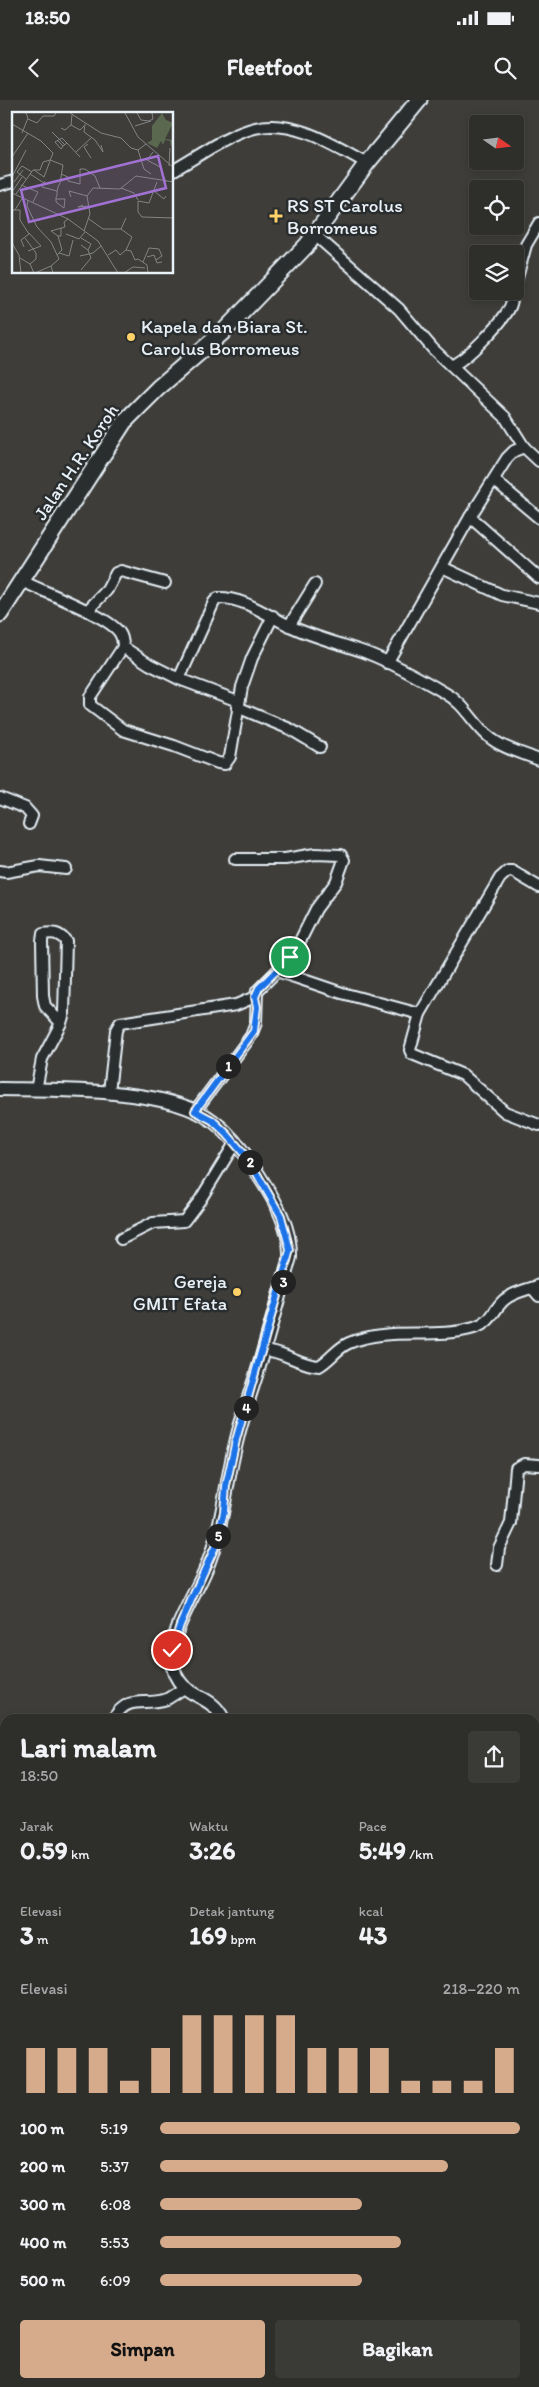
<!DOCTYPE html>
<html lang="id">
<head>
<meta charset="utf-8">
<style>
	:root { --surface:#2e2e2b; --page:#3a3a37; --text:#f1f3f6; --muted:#a7a8a9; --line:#494a47; --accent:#d6ab8b }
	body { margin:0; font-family:Itim,sans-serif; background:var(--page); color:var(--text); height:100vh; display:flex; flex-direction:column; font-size:19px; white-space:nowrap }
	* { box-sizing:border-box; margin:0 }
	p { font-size:16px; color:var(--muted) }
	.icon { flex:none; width:28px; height:28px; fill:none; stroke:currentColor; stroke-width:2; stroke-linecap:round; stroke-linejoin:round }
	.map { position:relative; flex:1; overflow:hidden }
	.side { position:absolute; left:0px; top:1614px; width:540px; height:674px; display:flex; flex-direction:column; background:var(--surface); border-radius:15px 15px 0 0; box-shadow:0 2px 8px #0003,0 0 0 1px var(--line) }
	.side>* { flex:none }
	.needle { width:32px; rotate:104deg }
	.buttons { position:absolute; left:469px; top:15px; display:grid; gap:10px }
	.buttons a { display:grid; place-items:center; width:55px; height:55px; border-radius:5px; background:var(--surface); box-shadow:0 2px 8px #0003,0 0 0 1px var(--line); font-size:25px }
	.pin { position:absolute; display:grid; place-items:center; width:42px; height:42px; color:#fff; margin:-21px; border:2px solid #fff; border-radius:50%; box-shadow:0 1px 5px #0007 }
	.km { position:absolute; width:25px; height:25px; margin:-12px; border-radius:50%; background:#222; color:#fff; font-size:14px; line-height:25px; text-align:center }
	.round { display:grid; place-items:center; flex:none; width:52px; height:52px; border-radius:5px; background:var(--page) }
	.head { display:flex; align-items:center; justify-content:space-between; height:85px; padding:0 20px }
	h1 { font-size:28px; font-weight:700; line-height:38px }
	.metrics { display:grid; grid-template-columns:repeat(3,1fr); gap:8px; height:85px; padding:5px 20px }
	.metrics div { display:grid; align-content:center }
	.metrics b { font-size:25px; font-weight:700 }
	.metrics small { font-size:14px; font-weight:400 }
	.metrics p { font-size:14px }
	.chart { height:140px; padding:10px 20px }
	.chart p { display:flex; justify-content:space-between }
	.chart svg { width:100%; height:90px; margin-top:5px; stroke:var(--accent); stroke-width:6 }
	.button { display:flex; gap:10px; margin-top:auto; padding:10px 20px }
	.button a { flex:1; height:58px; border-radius:5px; background:var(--accent); color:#111; font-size:20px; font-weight:700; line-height:58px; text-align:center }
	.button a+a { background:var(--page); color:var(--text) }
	ul { padding:0 20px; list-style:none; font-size:16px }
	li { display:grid; grid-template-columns:80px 60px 1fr; align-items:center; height:38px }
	li i { height:12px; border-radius:6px; background:var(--accent) }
	.status { display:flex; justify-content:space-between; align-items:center; height:35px; padding:0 25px; background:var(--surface); direction:ltr }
	.status svg { height:14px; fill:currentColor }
	header { display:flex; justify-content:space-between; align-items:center; height:65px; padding:0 20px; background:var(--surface); font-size:22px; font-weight:700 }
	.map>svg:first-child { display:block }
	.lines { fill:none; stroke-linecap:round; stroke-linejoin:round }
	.minor-casing { stroke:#e8f1f8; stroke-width:14 }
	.tertiary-casing { stroke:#e8f1f8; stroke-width:16 }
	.secondary-casing { stroke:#e8f1f8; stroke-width:19 }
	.minor { stroke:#2a2d2e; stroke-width:10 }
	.tertiary { stroke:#2a2d2e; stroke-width:12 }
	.secondary { stroke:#2a2d2e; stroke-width:15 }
	.route-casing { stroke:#fff; stroke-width:10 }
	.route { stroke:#1a73e8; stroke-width:6 }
	.poi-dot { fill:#ffd166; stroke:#2a2d2e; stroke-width:2 }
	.labels { text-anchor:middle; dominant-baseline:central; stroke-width:5; stroke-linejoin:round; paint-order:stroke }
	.poi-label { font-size:19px; fill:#e8f1f8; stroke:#2a2d2e; text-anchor:start }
	.street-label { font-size:19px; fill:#e8f1f8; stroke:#2a2d2e }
	.inset-road { fill:none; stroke:#828585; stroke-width:1 }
	.view { fill:#a171d3; fill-opacity:0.15; stroke:#a171d3; stroke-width:2.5 }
	.inset-edge { fill:none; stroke:#e8f1f8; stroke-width:2.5 }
</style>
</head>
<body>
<div class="status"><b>18:50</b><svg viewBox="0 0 49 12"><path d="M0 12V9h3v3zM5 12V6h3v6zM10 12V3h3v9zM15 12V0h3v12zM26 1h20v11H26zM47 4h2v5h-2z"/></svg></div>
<header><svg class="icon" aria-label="back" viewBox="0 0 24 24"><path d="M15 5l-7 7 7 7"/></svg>Fleetfoot<svg class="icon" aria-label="search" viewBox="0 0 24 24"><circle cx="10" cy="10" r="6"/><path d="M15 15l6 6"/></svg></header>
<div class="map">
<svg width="539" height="2287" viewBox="0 0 539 2287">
	<rect width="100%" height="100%" fill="#3e3d39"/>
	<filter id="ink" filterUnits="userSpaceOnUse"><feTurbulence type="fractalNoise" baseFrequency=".02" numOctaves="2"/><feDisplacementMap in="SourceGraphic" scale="10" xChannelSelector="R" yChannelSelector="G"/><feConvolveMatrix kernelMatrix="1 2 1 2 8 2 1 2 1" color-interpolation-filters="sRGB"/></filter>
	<g filter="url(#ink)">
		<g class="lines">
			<g class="minor-casing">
				<g id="minor">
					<path d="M 172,71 C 198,57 226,35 255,28 C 293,18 335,46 367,63"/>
					<polyline points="0,85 14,81"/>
					<path d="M 315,135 L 399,209 L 433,249 L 451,266 C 467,259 502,223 510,207 C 512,202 513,196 514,191"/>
					<polyline points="515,185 526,145 539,123"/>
					<polyline points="451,266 505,317 524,347"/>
					<polyline points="494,380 539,418"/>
					<polyline points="470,417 539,478"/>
					<polyline points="442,467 502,495 539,503"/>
					<path d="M 22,481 C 44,492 106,515 119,532 C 122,536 123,541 123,547"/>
					<polyline points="87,511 107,490 116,473 121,471 165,483"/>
					<path d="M 273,516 L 252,558 L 242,587 L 230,657 L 225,664 L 218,663 L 174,646 L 123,630 L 90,605 L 90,597 L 123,547 L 149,564 L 179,579 L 214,502 L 218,498 C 244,497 269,517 292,527 C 316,538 342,544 367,553 C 390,562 423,580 445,593 C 464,603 472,622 488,636 C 501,648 523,653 539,660"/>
					<polyline points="289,526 315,484"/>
					<polyline points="387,563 470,417 507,358 514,351 524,347 539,361"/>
					<polyline points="179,579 238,601"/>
					<polyline points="237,607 290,629 320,647"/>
					<polyline points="0,698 25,708 32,716 29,724"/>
					<polyline points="0,771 6,772 39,766 66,769"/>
					<polyline points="539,787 512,771 508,771 500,778 420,914 410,950 412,954 463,975 505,1012 539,1025"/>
					<polyline points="277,871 342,893 420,914"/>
					<path d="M 36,990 L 42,959 L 61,923 L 64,913 L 66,841 C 59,833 53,832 43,834 L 42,841 L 43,896 L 45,906 L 61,923"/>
					<polyline points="109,992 116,930 120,923 236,905 255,897"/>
					<polyline points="195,1011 251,936 256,923 257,891 277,871 298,845 316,809 336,782 344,760 341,755 315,754 285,759 235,759"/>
					<polyline points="121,1139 153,1123 184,1121 200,1100 235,1043"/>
					<polyline points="532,1188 539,1196"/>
					<path d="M 264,1250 C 284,1251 299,1265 319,1266 C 330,1260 337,1248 349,1243 C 389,1226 433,1240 474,1228 C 493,1222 492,1211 504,1200 C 513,1192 528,1190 539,1185"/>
					<polyline points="497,1465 499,1448 511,1423 516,1368 524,1364 539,1365"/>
					<path d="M 113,1619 C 129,1593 144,1607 167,1599 C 172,1596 178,1592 184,1588"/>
					<polyline points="0,1763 5,1764"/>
					<polyline points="535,1814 539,1811"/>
					<polyline points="0,2002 5,1994"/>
					<polyline points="535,2020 539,2019"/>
					<polyline points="0,2100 5,2103"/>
					<polyline points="535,2104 539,2109"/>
					<polyline points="344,2287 353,2282"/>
				</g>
			</g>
			<g class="tertiary-casing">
				<g id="tertiary">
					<path d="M 0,989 C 55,990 169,987 213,1021 C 233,1036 248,1058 261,1079 C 276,1102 291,1129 290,1157 C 280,1192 270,1228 260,1263 C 252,1289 242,1316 236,1343 C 225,1386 223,1430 205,1471 C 194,1497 168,1535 172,1563 C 179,1601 210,1590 223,1619"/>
					<polyline points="107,2287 108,2282"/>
				</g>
			</g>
			<g class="secondary-casing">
				<polyline id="secondary" points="0,514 124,322 158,288 223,232 307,145 367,63 419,0"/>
			</g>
			<use href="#minor" class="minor"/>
			<use href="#tertiary" class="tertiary"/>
			<use href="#secondary" class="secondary"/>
		</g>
	</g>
	<g class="lines" filter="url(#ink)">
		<g class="route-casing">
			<polyline id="route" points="172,1550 180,1525 215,1447 224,1412 226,1386 236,1340 290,1150 281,1116 249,1060 227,1034 212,1020 195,1011 254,931 257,907 255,897 259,888 290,857"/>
		</g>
		<use href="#route" class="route"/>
	</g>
	<g class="poi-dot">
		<path d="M273.5 108.5h5v5h5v5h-5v5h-5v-5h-5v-5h5z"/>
		<circle cx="131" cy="237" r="5"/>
		<circle cx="237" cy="1192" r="5"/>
	</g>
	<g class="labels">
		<g class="poi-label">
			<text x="287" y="105">RS ST Carolus<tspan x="287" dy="22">Borromeus</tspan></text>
			<text x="141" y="226">Kapela dan Biara St.<tspan x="141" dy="22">Carolus Borromeus</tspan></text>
			<text x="227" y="1181" text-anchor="end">Gereja<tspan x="227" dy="22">GMIT Efata</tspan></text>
		</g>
		<g class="street-label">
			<text transform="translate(76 362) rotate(-56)">Jalan H.R. Koroh</text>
		</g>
	</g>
	<g transform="translate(12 12)">
		<rect width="161" height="161" fill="#3e3d39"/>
		<path d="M 150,1 L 154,8 L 161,11 L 153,27 L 161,28 L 161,32 L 159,35 L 158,29 L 153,28 L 151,33 L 149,29 L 145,36 L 135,31 L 140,28 L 140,14 Z" fill="#5b6850"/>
		<path class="inset-road" d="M 58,1 L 89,21 L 109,26 L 119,36 L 126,38 L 134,32M 113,1 L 126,25 L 162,56M 125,1 L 129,8 L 137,9 L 141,7 L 140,1M 16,7 L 25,11 L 31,4 L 42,4 L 44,1M 0,12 L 29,29 L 41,41 L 32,65 L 22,58M 73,12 L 72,20 L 83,28 L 91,40 L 89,33M 59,13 L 68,18 L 72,14M 123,14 L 139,9M 49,16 L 53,18 L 59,13 L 60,3M 40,20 L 53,33M 10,21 L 16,6 L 14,1M 45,28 L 51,34 L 55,31 L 68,45M 76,32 L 72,35 L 79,46M 51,34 L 49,37 L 43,30 L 50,26 L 55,31M 126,38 L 132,57 L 139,62M 64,40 L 79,26M 141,40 L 135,48 L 148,55 L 154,70M 0,45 L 16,21M 157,54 L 158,36M 18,62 L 32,71M 49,62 L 56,65 L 56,69 L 68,72 L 68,57 L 73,57 L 83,64 L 88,76M 0,65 L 14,38M 14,67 L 5,60 L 10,54 L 20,60M 33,69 L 30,75 L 45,79M 2,70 L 11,58M 145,70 L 137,91 L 126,89 L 126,100 L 130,105 L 162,106M 9,73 L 26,80 L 21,90M 109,76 L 122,81 L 126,88M 142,79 L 152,87 L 154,84M 0,80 L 10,65M 0,81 L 56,107 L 86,129 L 106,161M 4,82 L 21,58 L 28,58 L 31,50 L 38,48 L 51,53 L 48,71 L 46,75 L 45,80 L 45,84 L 44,85 L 44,90 L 52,96 L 53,87 L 44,87M 59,85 L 57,79 L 75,84M 16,88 L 15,94 L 25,115 L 39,130 L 47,147 L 39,154 L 41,161M 71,93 L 66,95 L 76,94M 0,98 L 8,98 L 8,108 L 17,122 L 9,128 L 12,135M 3,98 L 11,85M 77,107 L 91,117 L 109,117 L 114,106M 109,117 L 120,125 L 114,138M 72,119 L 78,102 L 75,84 L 81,76 L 108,77 L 124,64 L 162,70M 54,122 L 67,127 L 73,120M 46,124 L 39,119 L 53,115 L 52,110 L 56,107M 13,126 L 24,141 L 24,147 L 18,152M 69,126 L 79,132 L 76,138M 0,131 L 7,143 L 9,161M 16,139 L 29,134 L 17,121M 47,141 L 57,144 L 61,128M 45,143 L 50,138 L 46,124 L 49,124 L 49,116M 96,143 L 104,138 L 108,143 L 114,138 L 119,139 L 123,148 L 126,147 L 135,153 L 136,161M 68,144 L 81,141 L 89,134M 135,145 L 142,143 L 145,151 L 150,150M 8,146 L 18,152 L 22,161M 131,150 L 137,136 L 147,137 L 150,144 L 144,148M 69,158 L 79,146 L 76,138 L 69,133M 23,161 L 39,154M 112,161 L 121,155 L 133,156"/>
		<path class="view" d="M 146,44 L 154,76 L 17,110 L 9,78 Z"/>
		<rect width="161" height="161" class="inset-edge"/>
	</g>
</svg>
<div class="buttons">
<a><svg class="needle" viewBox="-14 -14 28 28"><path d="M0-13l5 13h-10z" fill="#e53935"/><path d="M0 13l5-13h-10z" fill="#a7a8a9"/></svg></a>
<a><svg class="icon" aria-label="locate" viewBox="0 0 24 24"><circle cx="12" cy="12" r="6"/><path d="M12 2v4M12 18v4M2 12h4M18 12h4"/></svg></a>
<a><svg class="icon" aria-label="layers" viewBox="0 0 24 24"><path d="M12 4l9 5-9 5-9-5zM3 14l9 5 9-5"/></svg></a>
</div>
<div class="pin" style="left:290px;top:857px;background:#1e9e55"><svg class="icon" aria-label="arrive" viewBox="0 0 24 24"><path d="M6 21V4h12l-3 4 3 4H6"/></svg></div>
<div class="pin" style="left:172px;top:1550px;background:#d93025"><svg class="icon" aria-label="check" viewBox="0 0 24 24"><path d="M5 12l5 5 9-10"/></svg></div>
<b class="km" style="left:228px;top:966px">1</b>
<b class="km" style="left:250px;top:1062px">2</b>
<b class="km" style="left:283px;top:1182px">3</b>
<b class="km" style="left:246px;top:1308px">4</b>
<b class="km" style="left:218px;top:1436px">5</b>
<section class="side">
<div class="head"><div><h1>Lari malam</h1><p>18:50</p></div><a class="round"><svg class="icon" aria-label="share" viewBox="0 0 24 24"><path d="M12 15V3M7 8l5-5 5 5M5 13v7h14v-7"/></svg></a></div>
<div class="metrics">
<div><p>Jarak</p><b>0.59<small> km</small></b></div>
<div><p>Waktu</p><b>3:26</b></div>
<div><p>Pace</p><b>5:49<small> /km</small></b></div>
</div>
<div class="metrics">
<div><p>Elevasi</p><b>3<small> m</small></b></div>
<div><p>Detak jantung</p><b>169<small> bpm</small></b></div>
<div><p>kcal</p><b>43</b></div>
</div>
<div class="chart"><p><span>Elevasi</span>218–220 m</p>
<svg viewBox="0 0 160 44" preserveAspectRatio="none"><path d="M5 44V22M15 44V22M25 44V22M35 44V38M45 44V22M55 44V6M65 44V6M75 44V6M85 44V6M95 44V22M105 44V22M115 44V22M125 44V38M135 44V38M145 44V38M155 44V22"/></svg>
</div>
<ul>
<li><b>100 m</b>5:19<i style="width:100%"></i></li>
<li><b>200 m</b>5:37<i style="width:80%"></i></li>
<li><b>300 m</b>6:08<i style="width:56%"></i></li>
<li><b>400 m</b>5:53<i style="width:67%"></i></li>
<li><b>500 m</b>6:09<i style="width:56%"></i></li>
</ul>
<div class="button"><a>Simpan</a><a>Bagikan</a></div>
</section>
</div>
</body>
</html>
